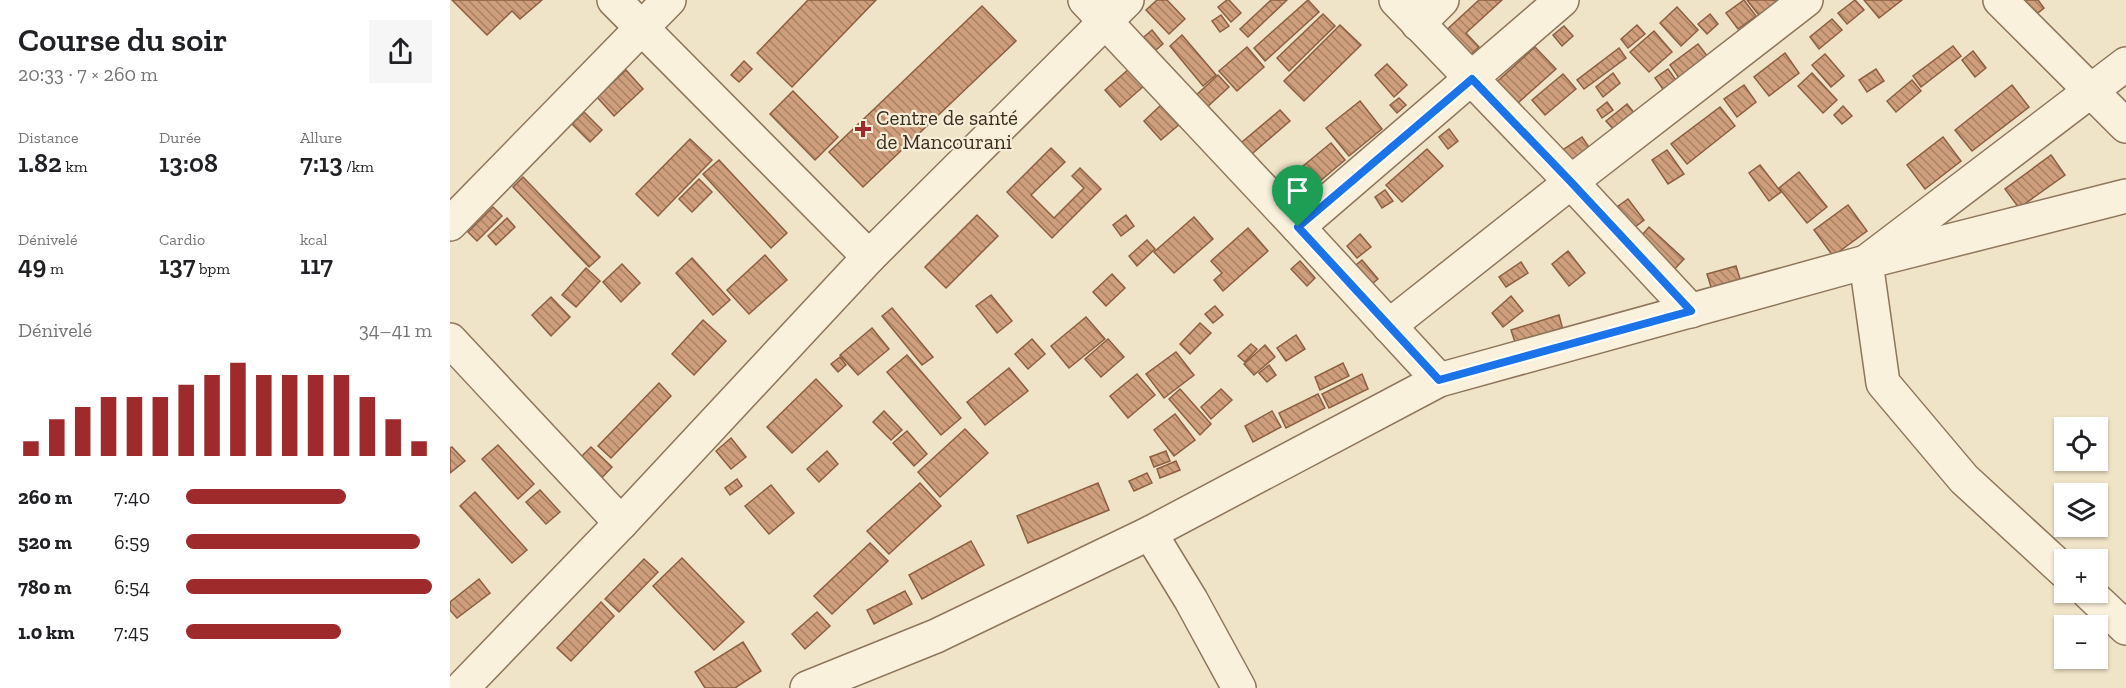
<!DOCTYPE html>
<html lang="fr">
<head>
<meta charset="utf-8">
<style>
	:root { --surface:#fff; --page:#f6f6f6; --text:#202124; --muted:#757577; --accent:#9e2a2b }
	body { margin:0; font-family:"Zilla Slab",serif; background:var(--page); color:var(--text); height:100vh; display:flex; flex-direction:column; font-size:22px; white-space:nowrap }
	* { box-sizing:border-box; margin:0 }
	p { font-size:20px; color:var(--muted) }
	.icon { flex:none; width:33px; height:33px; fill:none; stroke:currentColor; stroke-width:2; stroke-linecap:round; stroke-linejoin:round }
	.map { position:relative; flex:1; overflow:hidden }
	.side { display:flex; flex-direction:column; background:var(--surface); width:450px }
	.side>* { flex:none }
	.tools { position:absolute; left:1604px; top:417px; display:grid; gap:12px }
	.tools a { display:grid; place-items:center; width:54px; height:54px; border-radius:0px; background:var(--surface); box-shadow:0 2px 4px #0004; font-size:30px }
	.pin { position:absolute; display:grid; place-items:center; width:51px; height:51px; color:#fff; margin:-62px -26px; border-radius:50% 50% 50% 0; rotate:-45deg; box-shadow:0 0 6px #0007 }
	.pin .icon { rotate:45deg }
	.round { display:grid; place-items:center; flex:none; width:63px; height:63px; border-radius:0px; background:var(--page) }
	.head { display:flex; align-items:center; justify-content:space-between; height:102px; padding:0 18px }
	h1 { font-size:33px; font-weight:600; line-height:45px }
	.stats { display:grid; grid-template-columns:repeat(3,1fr); gap:9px; height:102px; padding:6px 18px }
	.stats div { display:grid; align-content:center }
	.stats b { font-size:26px; font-weight:600 }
	.stats small { font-size:16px; font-weight:400 }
	.stats p { font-size:16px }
	.chart { height:168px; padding:12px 18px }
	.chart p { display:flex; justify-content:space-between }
	.chart svg { width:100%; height:108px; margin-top:6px; stroke:var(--accent); stroke-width:6 }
	ul { padding:0 18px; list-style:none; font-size:20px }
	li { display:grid; grid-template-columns:96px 72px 1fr; align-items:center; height:45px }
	li i { height:15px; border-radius:8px; background:var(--accent) }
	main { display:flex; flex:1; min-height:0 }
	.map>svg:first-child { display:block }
	.building { fill:url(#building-back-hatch); stroke:#8d5f41; stroke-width:1.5 }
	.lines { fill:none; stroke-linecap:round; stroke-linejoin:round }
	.minor-casing { stroke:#8d765c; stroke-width:36 }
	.minor { stroke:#faf1dc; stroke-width:33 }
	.route-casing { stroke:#fff; stroke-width:12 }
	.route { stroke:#1a73e8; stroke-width:8 }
	.poi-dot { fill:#9e2a2b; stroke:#f7eed8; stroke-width:2 }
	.labels { text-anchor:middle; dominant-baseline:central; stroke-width:4.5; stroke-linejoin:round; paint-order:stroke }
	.poi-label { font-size:21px; fill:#3d2e20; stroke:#f7eed8; text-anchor:start }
</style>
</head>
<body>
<main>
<section class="side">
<div class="head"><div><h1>Course du soir</h1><p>20:33 · 7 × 260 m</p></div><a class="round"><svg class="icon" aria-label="share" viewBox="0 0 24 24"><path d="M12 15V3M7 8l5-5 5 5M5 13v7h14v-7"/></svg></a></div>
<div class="stats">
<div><p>Distance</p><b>1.82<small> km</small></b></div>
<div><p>Durée</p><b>13:08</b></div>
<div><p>Allure</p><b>7:13<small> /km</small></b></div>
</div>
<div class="stats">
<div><p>Dénivelé</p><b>49<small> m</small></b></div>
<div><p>Cardio</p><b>137<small> bpm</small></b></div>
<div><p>kcal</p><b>117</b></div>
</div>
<div class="chart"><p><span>Dénivelé</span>34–41 m</p>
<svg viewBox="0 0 160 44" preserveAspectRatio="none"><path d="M5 44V38M15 44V29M25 44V24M35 44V20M45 44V20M55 44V20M65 44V15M75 44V11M85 44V6M95 44V11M105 44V11M115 44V11M125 44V11M135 44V20M145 44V29M155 44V38"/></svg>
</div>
<ul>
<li><b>260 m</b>7:40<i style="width:65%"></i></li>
<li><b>520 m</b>6:59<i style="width:95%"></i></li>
<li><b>780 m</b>6:54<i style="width:100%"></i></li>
<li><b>1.0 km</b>7:45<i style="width:63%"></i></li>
</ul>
</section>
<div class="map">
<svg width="1676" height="688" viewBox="0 0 1676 688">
	<defs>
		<pattern id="building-back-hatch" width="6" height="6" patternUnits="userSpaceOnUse" patternTransform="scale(1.5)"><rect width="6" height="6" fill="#cf9f7d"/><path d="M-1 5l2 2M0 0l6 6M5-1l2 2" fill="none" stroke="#a98266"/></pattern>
	</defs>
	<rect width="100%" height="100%" fill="#f0e4c8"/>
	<g class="building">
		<polygon points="2,0 92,0 70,19 62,11 37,35"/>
		<polygon points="358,0 426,0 342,87 307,53"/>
		<polygon points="707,0 717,0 735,19 719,34 696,10"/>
		<polygon points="777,0 779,0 791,13 781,22 768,7"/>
		<polygon points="821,0 837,0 798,37 790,29"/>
		<polygon points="858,0 869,12 815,61 804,48"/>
		<polygon points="1029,0 1052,0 1016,33 1029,47 1015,60 991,35"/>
		<polygon points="1294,0 1306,16 1288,29 1276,13"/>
		<polygon points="1297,0 1335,0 1311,18"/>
		<polygon points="1405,0 1414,10 1397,24 1388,13"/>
		<polygon points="1414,0 1452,0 1429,18"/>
		<polygon points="1567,0 1588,0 1594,8 1579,20"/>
		<polygon points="532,6 566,41 413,187 379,152"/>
		<polygon points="1227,7 1248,30 1231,46 1210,23"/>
		<polygon points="873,14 885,26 839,71 827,58"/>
		<polygon points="1260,14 1268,24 1257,34 1248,24"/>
		<polygon points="771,15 779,26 770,32 762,21"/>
		<polygon points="1382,19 1392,30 1369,49 1360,37"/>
		<polygon points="890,25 911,45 854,101 834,81"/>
		<polygon points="1187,25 1195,34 1178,48 1171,39"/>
		<polygon points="1114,26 1123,36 1112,46 1103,35"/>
		<polygon points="702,30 713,44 700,55 689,41"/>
		<polygon points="1204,31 1222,52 1199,72 1180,52"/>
		<polygon points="732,35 766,75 753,86 720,46"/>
		<polygon points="1248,44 1258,57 1229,78 1220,65"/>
		<polygon points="1503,46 1511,56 1471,87 1463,76"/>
		<polygon points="797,47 814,67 787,91 769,71"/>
		<polygon points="1085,47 1106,69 1059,111 1039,89"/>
		<polygon points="1169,48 1176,58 1134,89 1127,80"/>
		<polygon points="1523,51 1536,68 1525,77 1512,60"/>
		<polygon points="1335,53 1349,73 1319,96 1304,77"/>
		<polygon points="1375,54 1394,76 1381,87 1362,65"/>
		<polygon points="294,61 302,69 289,82 281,75"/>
		<polygon points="937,64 957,85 944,97 925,75"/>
		<polygon points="680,68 695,85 670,107 655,90"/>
		<polygon points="1218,69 1228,83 1215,92 1205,78"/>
		<polygon points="1426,69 1434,81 1417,92 1409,80"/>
		<polygon points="176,70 193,89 164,116 147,97"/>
		<polygon points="1163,73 1170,83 1153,97 1146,87"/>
		<polygon points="1362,73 1387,100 1373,113 1348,86"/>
		<polygon points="1113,74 1126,89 1095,115 1082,100"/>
		<polygon points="768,75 779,87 755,109 744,97"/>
		<polygon points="1462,80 1471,91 1446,112 1437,101"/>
		<polygon points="1294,85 1306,102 1287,117 1274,99"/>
		<polygon points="1562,85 1579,107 1522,151 1505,130"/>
		<polygon points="343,91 388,137 365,160 320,114"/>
		<polygon points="949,98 956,105 947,113 940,105"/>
		<polygon points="910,101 932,129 899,156 876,128"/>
		<polygon points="1157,102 1163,110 1152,118 1147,110"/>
		<polygon points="713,103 731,123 711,140 694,121"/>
		<polygon points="1177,104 1185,114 1165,131 1156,121"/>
		<polygon points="1393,106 1402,116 1392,124 1384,115"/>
		<polygon points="1270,107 1285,126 1237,164 1221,144"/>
		<polygon points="830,110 840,121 796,159 786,147"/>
		<polygon points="134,112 152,130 140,142 122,124"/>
		<polygon points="999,129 1008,141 998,149 989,137"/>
		<polygon points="1132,137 1141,150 1117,167 1108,153"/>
		<polygon points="1493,137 1511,161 1475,189 1457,165"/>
		<polygon points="240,139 262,160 208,216 186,194"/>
		<polygon points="881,143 895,160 856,193 842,175"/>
		<polygon points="601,148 615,162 581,195 604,218 634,188 622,176 630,168 651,189 602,238 557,192"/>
		<polygon points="977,149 993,166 952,202 936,185"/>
		<polygon points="1217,150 1234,174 1218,184 1202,160"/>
		<polygon points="1601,155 1615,175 1569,208 1555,189"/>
		<polygon points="269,160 337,233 321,248 253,174"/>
		<polygon points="1310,165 1331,192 1319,201 1299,173"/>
		<polygon points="1349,172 1377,207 1357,223 1329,188"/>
		<polygon points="73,177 150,257 139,267 63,187"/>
		<polygon points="249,179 262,192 242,212 229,199"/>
		<polygon points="935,190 943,201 932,208 925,197"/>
		<polygon points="1178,199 1194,220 1176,234 1160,212"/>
		<polygon points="1398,205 1417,231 1383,256 1364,230"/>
		<polygon points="43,207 52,216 27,241 18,232"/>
		<polygon points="527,215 548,236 496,288 475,267"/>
		<polygon points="676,215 684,226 671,236 663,225"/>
		<polygon points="744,217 763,239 724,273 704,252"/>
		<polygon points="57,218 65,227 46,245 38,236"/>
		<polygon points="1199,227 1234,259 1219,275 1185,243"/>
		<polygon points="798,228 818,251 773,291 764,280 772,273 761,261"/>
		<polygon points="910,234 921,247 907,258 897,246"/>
		<polygon points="697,240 705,249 687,266 679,256"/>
		<polygon points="1118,251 1135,273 1119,286 1102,264"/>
		<polygon points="315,255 337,280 299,314 277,290"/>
		<polygon points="242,258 280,300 263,315 226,273"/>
		<polygon points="912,260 928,279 917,288 901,269"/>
		<polygon points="850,261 865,278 857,286 841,269"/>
		<polygon points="1071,262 1078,273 1056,287 1049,277"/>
		<polygon points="172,264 190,283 171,302 153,282"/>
		<polygon points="1286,266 1291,282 1262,290 1257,274"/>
		<polygon points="136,268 150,281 126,307 112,295"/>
		<polygon points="662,274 675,288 656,306 643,292"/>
		<polygon points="541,295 562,321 547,333 526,306"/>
		<polygon points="1061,296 1073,311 1053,327 1042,313"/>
		<polygon points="101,297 120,317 101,336 82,315"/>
		<polygon points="765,306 773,315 763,323 755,314"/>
		<polygon points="442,308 483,357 472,365 432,316"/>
		<polygon points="1109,315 1114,334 1067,348 1061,330"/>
		<polygon points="636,317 655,339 619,368 601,346"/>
		<polygon points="253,320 276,341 244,375 222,354"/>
		<polygon points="750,323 761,333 740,354 730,344"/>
		<polygon points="422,328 439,349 408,375 390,355"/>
		<polygon points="846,335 855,349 836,361 827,348"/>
		<polygon points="582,339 595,354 578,369 565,354"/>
		<polygon points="658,339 674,357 651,377 635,359"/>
		<polygon points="801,344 807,349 795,362 788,356"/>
		<polygon points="815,345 825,357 804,375 794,364"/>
		<polygon points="726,352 744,375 714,398 696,374"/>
		<polygon points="457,355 511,418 491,435 437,372"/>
		<polygon points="390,357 396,365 388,372 381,364"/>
		<polygon points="893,363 899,376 870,390 865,377"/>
		<polygon points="819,365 826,375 817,382 809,373"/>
		<polygon points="559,368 578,391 535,425 517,402"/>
		<polygon points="687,374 705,395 678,418 660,396"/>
		<polygon points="912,374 918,389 879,408 872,394"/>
		<polygon points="366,379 392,406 342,453 317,427"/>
		<polygon points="209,383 221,396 161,458 148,446"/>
		<polygon points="730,389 761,424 750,435 719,399"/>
		<polygon points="771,389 782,400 761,419 751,407"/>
		<polygon points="868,394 875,408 836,428 829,413"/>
		<polygon points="434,411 452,430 441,440 423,422"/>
		<polygon points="822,411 831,427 803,442 795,426"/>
		<polygon points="725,414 745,440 724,456 704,430"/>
		<polygon points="515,429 538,453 490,497 468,472"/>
		<polygon points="457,431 477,454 464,466 443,443"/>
		<polygon points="281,438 296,457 281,469 266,451"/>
		<polygon points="48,445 84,484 68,499 32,459"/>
		<polygon points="2,447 15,461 0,473 0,448"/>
		<polygon points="141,447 162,467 146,484 125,463"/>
		<polygon points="377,451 388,464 369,482 357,469"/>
		<polygon points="716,451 720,461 704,467 700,457"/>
		<polygon points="726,461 730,470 710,478 707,469"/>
		<polygon points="697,473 702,483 684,491 679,481"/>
		<polygon points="287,479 292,486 280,495 275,488"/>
		<polygon points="470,483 491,506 439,554 417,531"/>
		<polygon points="648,483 659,510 578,543 567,516"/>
		<polygon points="321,485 344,513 319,534 295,506"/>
		<polygon points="90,490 110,512 96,524 76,502"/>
		<polygon points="25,492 77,550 62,563 10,506"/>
		<polygon points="521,541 534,565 472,599 459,575"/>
		<polygon points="420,543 438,561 382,614 364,596"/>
		<polygon points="232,558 294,622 264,650 203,586"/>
		<polygon points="194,559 208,572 169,612 155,599"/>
		<polygon points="29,579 40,593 7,618 0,610 0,602"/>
		<polygon points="455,591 462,604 424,624 417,610"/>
		<polygon points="151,602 164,616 121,661 107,648"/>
		<polygon points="367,612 380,626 355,649 342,634"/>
		<polygon points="293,642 311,671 285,688 255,688 245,672"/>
	</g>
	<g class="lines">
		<g class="minor-casing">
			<g id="minor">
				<polyline points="164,0 419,257"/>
				<polyline points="635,0 848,227 989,380"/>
				<polyline points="946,0 1121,182 1241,311"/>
				<polyline points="1550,0 1676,126"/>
				<polyline points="968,24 992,0"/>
				<polyline points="0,224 219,0"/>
				<polyline points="848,227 1112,0"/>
				<polyline points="939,326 1121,182 1356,0"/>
				<polyline points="0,340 171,523"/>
				<polyline points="700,533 741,600 789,688"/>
				<polyline points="1614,571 1514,479 1433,383 1416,262 1676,64"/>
				<polyline points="1638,592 1676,628"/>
				<polyline points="12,688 171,523 419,257 677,0"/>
				<polyline points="357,688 486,636 700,533 989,380 1416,262 1676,196"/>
			</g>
		</g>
		<use href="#minor" class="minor"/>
	</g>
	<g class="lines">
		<g class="route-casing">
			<polygon id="route" points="1022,79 1121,182 1241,311 989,380 848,227"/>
		</g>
		<use href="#route" class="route"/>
	</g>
	<path class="poi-dot" d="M410 120h6v6h6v6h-6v6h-6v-6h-6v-6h6z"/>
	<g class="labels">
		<g class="poi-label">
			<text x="426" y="117">Centre de santé<tspan x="426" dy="24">de Mancourani</tspan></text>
		</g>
	</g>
</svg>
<div class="tools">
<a><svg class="icon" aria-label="locate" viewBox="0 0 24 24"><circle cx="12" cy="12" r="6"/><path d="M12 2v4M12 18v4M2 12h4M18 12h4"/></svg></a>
<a><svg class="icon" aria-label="layers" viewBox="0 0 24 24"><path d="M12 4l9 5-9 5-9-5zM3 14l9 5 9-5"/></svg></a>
<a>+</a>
<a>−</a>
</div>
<div class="pin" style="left:848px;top:227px;background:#1e9e55"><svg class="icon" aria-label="arrive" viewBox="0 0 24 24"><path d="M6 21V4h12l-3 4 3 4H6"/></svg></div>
</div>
</main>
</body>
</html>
